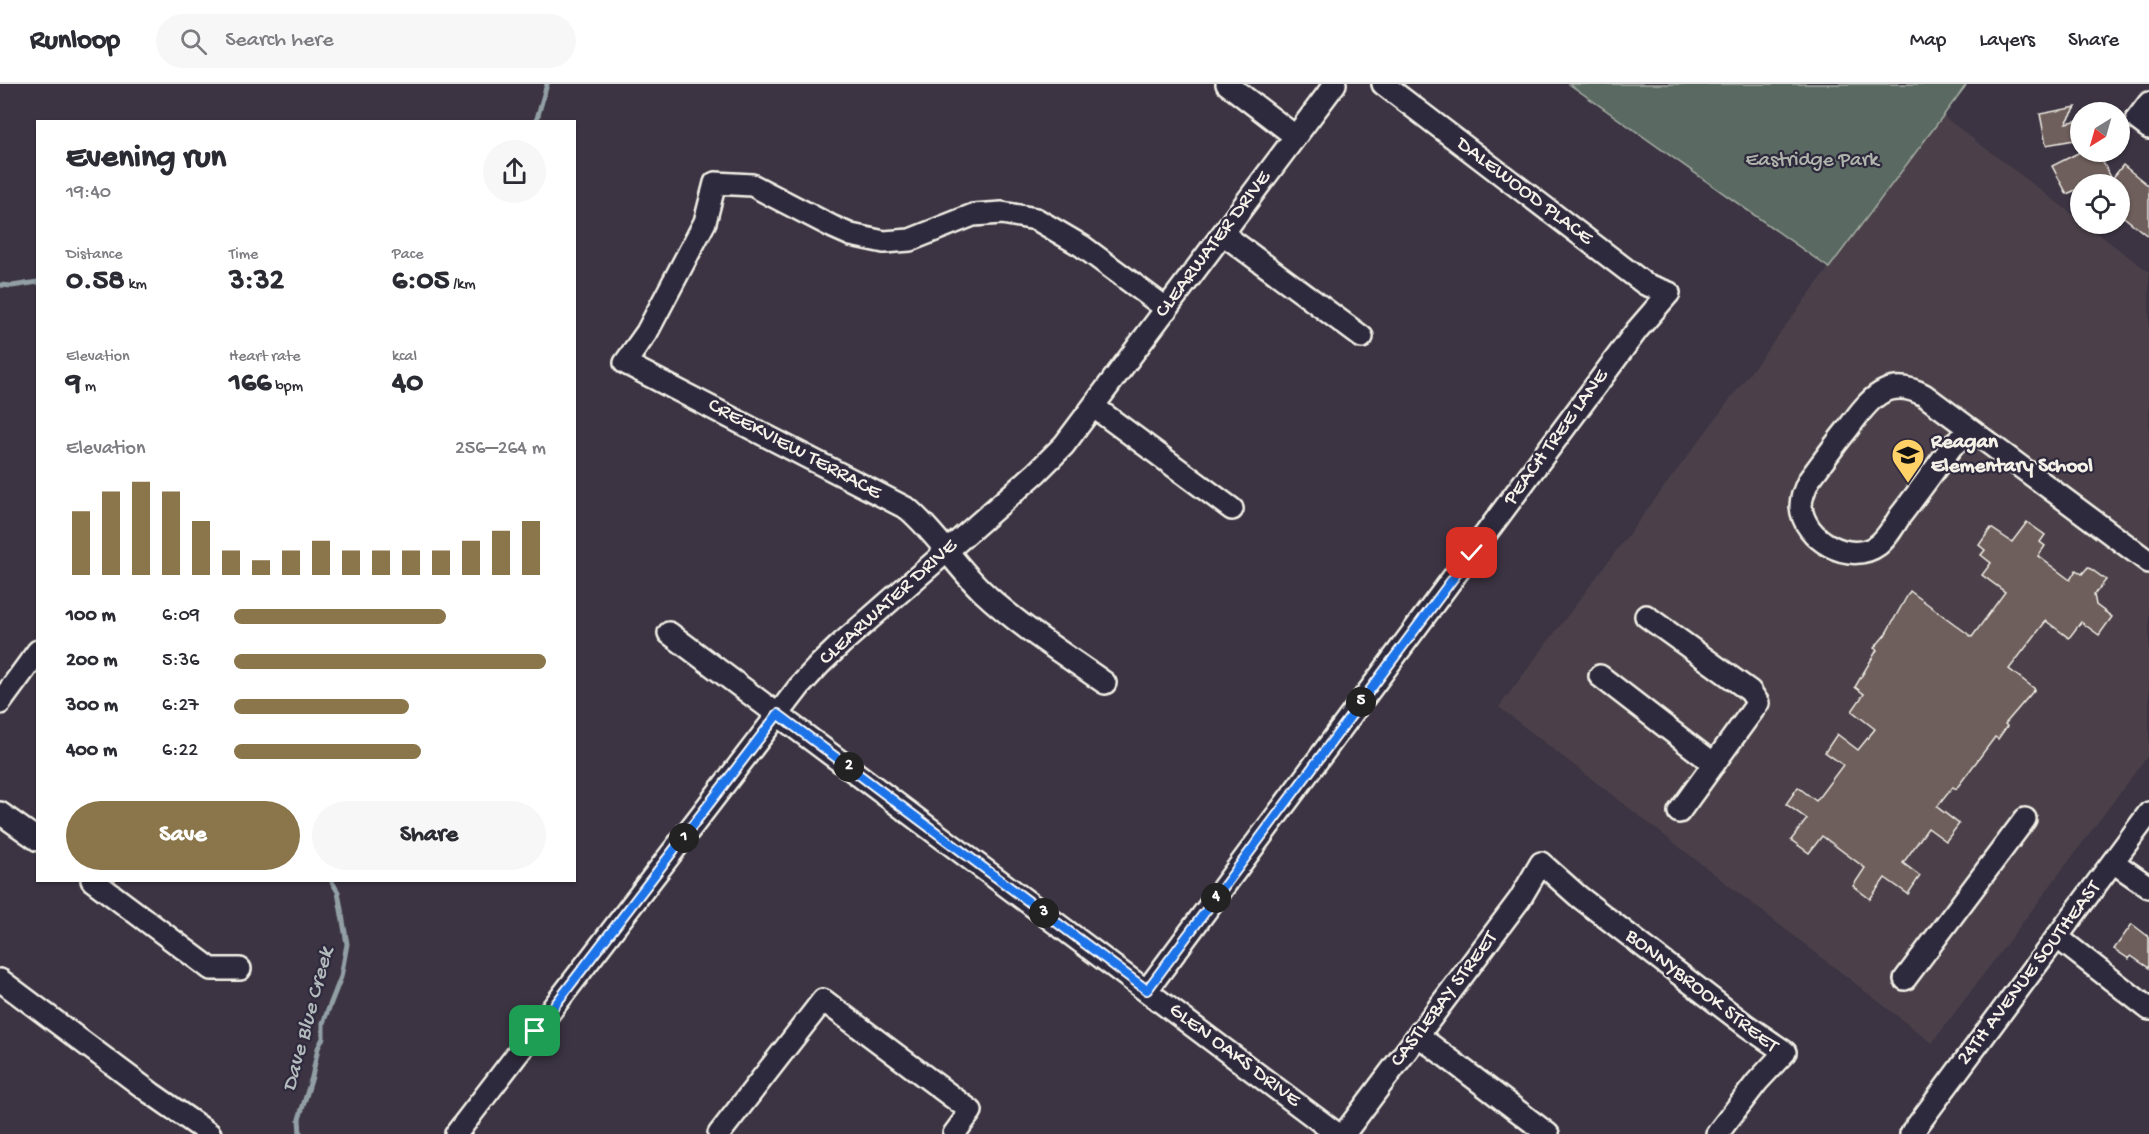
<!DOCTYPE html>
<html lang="en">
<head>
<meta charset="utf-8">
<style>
	:root { --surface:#fff; --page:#f7f7f7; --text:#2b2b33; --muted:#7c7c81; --line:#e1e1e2; --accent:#8a764a }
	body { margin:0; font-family:"Gochi Hand",sans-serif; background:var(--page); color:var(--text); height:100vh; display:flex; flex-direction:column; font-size:22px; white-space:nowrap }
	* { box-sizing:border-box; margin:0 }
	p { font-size:20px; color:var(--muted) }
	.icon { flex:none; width:33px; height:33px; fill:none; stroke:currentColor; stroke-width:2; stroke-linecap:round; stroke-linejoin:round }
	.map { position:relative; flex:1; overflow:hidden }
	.side { position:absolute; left:36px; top:36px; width:540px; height:762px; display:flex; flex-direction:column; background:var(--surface); border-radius:0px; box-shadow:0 2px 4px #0004 }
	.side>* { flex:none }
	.needle { width:39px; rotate:217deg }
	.controls { position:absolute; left:2070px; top:18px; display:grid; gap:12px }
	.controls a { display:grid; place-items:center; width:60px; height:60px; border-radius:50%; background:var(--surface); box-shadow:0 2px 4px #0004; font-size:30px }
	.pin { position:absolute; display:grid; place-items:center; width:51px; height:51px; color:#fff; margin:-26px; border-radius:12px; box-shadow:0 3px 9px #0006 }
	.km { position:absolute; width:30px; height:30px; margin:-15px; border-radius:50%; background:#222; color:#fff; font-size:16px; line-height:30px; text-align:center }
	.round { display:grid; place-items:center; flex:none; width:63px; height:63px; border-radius:32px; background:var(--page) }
	.overview { display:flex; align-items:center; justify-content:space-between; height:102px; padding:0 30px }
	h1 { font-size:33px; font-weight:800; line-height:45px }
	.figures { display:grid; grid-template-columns:repeat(3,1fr); gap:9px; height:102px; padding:6px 30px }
	.figures div { display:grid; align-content:center }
	.figures b { font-size:30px; font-weight:800 }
	.figures small { font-size:16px; font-weight:400 }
	.figures p { font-size:16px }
	.chart { height:168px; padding:12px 30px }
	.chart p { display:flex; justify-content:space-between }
	.chart svg { width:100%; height:108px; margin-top:6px; stroke:var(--accent); stroke-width:6 }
	.cta { display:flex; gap:12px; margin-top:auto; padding:12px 30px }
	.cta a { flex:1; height:69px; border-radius:36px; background:var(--accent); color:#fff; font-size:24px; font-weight:800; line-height:69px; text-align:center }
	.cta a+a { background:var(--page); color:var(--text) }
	ul { padding:0 30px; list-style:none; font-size:20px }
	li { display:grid; grid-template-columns:96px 72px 1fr; align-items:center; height:45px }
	li i { height:15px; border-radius:8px; background:var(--accent) }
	header { display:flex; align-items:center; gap:36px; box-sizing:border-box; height:84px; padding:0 30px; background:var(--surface); border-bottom:2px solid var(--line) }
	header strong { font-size:28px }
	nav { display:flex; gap:33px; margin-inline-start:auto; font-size:21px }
	.search { width:420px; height:54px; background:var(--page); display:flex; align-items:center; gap:15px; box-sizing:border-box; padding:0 21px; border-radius:33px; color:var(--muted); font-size:22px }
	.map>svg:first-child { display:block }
	.built { fill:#4b414a }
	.green { fill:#5a6b62; stroke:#a7aea5; stroke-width:1.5 }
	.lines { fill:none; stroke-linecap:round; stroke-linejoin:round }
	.stream { stroke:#929fa5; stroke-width:5 }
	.building { fill:#6e5e5b; stroke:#f4f1e8; stroke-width:1.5 }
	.minor-casing { stroke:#f4f1e8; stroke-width:26 }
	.minor { stroke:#2f2a3d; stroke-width:21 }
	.route-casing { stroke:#fff; stroke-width:12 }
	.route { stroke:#1a73e8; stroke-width:8 }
	.labels { text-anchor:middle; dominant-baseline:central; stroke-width:4.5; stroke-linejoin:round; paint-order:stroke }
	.park-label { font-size:21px; fill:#afb5ac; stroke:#2f2a3d }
	.street-label { font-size:21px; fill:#f4f1e8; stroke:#2f2a3d }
	.poi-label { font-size:21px; font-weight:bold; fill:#f4f1e8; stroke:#2f2a3d; text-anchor:start }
	.water-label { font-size:22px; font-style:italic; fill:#b2babc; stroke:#2f2a3d }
</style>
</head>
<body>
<header>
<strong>Runloop</strong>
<div class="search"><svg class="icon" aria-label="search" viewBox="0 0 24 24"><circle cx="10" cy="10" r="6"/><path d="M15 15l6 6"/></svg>Search here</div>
<nav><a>Map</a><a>Layers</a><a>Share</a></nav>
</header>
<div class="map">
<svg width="2149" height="1050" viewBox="0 0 2149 1050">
	<rect width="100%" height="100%" fill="#3c3443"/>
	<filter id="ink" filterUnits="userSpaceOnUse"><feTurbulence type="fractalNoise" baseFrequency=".0167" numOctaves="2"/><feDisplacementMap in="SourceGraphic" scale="12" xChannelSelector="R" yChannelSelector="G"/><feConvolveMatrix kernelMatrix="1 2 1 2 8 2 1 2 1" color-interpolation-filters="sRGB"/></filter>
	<g filter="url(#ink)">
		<polygon class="built" points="1943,32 2080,136 2080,140 2085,140 2149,188 2149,670 1932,959 1499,623"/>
		<polygon class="green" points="1569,0 1967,0 1829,184"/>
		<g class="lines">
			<g class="stream">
				<polyline points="536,38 547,0"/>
				<polyline points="0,201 12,202 38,198"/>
				<polyline points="300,1050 299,1035 312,993 318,964 323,954 323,939 341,893 347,860 338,808 331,796"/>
			</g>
		</g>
		<g class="building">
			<polygon points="2076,23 2066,39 2080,36 2080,55 2046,61 2040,30"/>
			<polygon points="2080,68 2097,68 2112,95 2123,81 2149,102 2149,153 2120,130 2120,100 2080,100 2080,104 2067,110 2052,82"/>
			<polygon points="2027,438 2045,451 2040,458 2045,462 2038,472 2070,496 2076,486 2082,490 2088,483 2106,496 2094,511 2096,521 2112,533 2099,551 2081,538 2069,554 2046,537 2009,585 2035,605 2005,640 2007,642 1998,655 1995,653 1956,705 1953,703 1937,723 1959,740 1946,757 1928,744 1903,779 1920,792 1908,810 1885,794 1870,815 1853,802 1865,784 1822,752 1809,769 1791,756 1807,735 1786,720 1798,703 1816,717 1843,681 1825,668 1837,650 1858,666 1875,645 1852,627 1864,610 1855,603 1877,566 1874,564 1885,551 1910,507 1972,553 2005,508 1982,491 1991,479 1981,471 1985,466 1979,461 1991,444 2012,458"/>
			<polygon points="2132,840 2149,853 2149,884 2131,872 2129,875 2114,865"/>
		</g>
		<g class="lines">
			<g class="minor-casing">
				<g id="minor">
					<polyline points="1227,0 1295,52"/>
					<polyline points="2149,19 2137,35 2149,44"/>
					<polyline points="1223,150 1362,253"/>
					<polyline points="1094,323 1232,425"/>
					<path d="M 1974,348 L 1962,354 L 1952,362 C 1935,385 1918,409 1900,432 C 1894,442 1887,454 1878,461 C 1850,482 1803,455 1801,422 C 1801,413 1805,404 1809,396 C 1821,380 1833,363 1846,347 C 1867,319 1885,290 1924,311 L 2149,478"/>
					<polyline points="1646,532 1750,607 1758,619 1679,728"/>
					<polyline points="669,549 1337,1050"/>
					<polyline points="1600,592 1714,680"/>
					<path d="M 1105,599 C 1064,570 1019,542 982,507 C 955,481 936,449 908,425 L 625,279 L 647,248 L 705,138 L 715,99 L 752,101 L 833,143 L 851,151 L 884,158 L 910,156 L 973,131 L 1002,129 L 1036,135 L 1082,162 L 1167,225"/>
					<polyline points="0,619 38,567"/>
					<polyline points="0,729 38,756"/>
					<polyline points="2113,778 2149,803"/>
					<polyline points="92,796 211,885 240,885"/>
					<polyline points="2057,853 2149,925"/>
					<polyline points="1905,895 2025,735"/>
					<polyline points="0,896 151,1009 210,1050"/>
					<polyline points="1147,906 1637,246 1669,209 1645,200 1383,0"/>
					<polyline points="1419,952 1548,1050"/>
					<polyline points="456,1050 799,603 820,580 842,559 1036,389 1064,361 1335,0"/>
					<polyline points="719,1050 823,916 971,1027 954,1050"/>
					<polyline points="1344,1050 1520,815 1541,779 1578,812 1747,942 1785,968 1757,998 1717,1050"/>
					<polyline points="1911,1050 2149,729"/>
				</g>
			</g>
			<use href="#minor" class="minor"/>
		</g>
	</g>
	<g class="lines" filter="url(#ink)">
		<g class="route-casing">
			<polyline id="route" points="535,947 778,630 1147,906 1472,469"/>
		</g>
		<use href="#route" class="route"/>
	</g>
	<defs>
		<g id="school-pin" transform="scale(1.725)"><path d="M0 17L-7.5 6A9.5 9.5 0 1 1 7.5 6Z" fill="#ffd166" stroke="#2f2a3d"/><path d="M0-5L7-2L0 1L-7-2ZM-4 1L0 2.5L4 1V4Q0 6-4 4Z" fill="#111"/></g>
	</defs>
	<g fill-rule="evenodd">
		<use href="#school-pin" x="1908" y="371"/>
	</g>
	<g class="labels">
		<g class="park-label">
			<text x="1812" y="77">Eastridge Park</text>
		</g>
		<g class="street-label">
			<text transform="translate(1524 108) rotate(37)">DALEWOOD PLACE</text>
			<text transform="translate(1214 161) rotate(-53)">CLEARWATER DRIVE</text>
			<text transform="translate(1557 354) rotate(-54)">PEACH TREE LANE</text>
			<text transform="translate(794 366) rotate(28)">CREEKVIEW TERRACE</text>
			<text transform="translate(889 519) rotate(-42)">CLEARWATER DRIVE</text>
			<text transform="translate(2030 890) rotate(-53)">24TH AVENUE SOUTHEAST</text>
			<text transform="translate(1701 908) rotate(38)">BONNYBROOK STREET</text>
			<text transform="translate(1445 916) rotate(-53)">CASTLEBAY STREET</text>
			<text transform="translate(1234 972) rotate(37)">GLEN OAKS DRIVE</text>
		</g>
		<g class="poi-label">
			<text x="1931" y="359">Reagan<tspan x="1931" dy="24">Elementary School</tspan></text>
		</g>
		<g class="water-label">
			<text transform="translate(309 936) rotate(-75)">Dave Blue Creek</text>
		</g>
	</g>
</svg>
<div class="controls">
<a><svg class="needle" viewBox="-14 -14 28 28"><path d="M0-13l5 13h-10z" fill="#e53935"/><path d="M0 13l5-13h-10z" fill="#7c7c81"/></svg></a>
<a><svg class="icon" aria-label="locate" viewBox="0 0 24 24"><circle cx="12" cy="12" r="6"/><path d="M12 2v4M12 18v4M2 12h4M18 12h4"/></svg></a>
</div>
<div class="pin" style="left:535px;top:947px;background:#1e9e55"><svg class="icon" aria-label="arrive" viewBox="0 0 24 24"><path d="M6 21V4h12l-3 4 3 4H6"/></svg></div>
<div class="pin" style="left:1472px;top:469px;background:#d93025"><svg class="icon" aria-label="check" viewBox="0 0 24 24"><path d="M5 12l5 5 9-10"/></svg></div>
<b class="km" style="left:684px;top:754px">1</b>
<b class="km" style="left:849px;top:683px">2</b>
<b class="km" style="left:1044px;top:829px">3</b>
<b class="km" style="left:1216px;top:814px">4</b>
<b class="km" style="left:1361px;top:618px">5</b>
<section class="side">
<div class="overview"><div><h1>Evening run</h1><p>19:40</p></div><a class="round"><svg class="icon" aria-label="share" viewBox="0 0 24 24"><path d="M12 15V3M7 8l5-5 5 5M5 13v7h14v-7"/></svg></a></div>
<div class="figures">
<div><p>Distance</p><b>0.58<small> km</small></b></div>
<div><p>Time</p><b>3:32</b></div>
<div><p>Pace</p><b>6:05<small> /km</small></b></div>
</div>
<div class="figures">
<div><p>Elevation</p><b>9<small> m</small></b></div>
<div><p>Heart rate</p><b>166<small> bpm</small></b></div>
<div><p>kcal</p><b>40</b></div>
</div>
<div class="chart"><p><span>Elevation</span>256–264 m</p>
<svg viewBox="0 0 160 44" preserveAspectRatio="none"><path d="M5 44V18M15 44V10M25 44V6M35 44V10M45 44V22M55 44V34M65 44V38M75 44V34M85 44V30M95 44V34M105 44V34M115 44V34M125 44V34M135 44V30M145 44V26M155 44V22"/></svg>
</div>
<ul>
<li><b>100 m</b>6:09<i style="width:68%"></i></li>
<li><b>200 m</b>5:36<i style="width:100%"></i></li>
<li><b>300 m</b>6:27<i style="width:56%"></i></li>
<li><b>400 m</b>6:22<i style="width:60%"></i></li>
</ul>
<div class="cta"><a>Save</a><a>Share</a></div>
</section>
</div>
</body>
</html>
